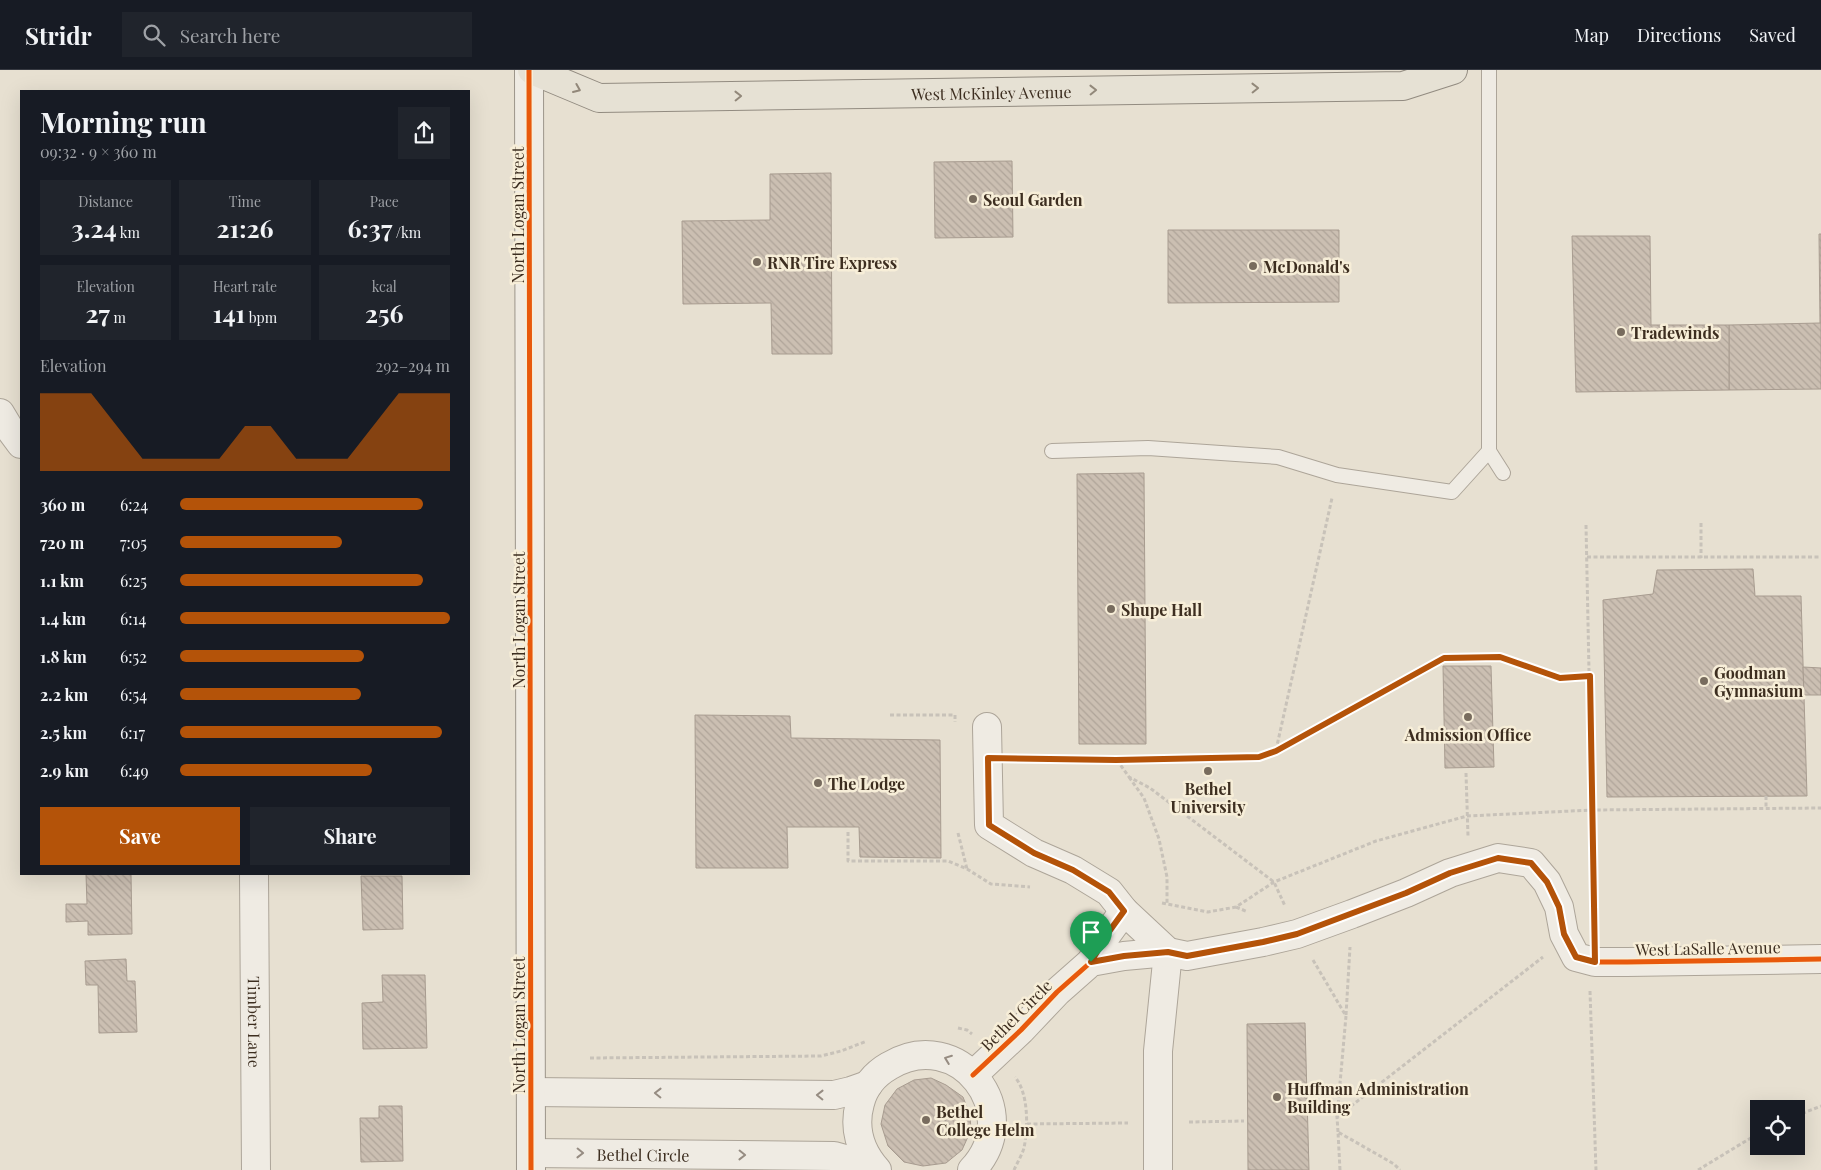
<!DOCTYPE html>
<html lang="en">
<head>
<meta charset="utf-8">
<style>
	:root { --surface:#171b24; --page:#20242c; --text:#f1f3f6; --muted:#9ea1a6; --line:#363941; --accent:#b45309 }
	body { margin:0; font-family:"Playfair Display",serif; background:var(--page); color:var(--text); height:100vh; display:flex; flex-direction:column; font-size:19px; white-space:nowrap }
	* { box-sizing:border-box; margin:0 }
	p { font-size:16px; color:var(--muted) }
	.icon { flex:none; width:28px; height:28px; fill:none; stroke:currentColor; stroke-width:2; stroke-linecap:round; stroke-linejoin:round }
	.map { position:relative; flex:1; overflow:hidden }
	.drawer { position:absolute; left:20px; top:20px; width:450px; height:785px; display:flex; flex-direction:column; background:var(--surface); border-radius:0px; box-shadow:0 5px 20px #0002 }
	.drawer>* { flex:none }
	.controls { position:absolute; left:1750px; top:1030px; display:grid; gap:10px }
	.controls a { display:grid; place-items:center; width:55px; height:55px; border-radius:0px; background:var(--surface); box-shadow:0 5px 20px #0002; font-size:25px }
	.pin { position:absolute; display:grid; place-items:center; width:42px; height:42px; color:#fff; margin:-51px -21px; border-radius:50% 50% 50% 0; rotate:-45deg; box-shadow:0 0 5px #0007 }
	.pin .icon { rotate:45deg }
	.round { display:grid; place-items:center; flex:none; width:52px; height:52px; border-radius:0px; background:var(--page) }
	.summary { display:flex; align-items:center; justify-content:space-between; height:85px; padding:0 20px }
	h1 { font-size:28px; font-weight:700; line-height:38px }
	.stats { display:grid; grid-template-columns:repeat(3,1fr); gap:8px; height:85px; padding:5px 20px }
	.stats div { display:grid; align-content:center; border-radius:0px; background:var(--page); text-align:center }
	.stats b { font-size:25px; font-weight:700 }
	.stats small { font-size:14px; font-weight:400 }
	.stats p { font-size:14px }
	.chart { height:140px; padding:10px 20px }
	.chart p { display:flex; justify-content:space-between }
	.chart svg { width:100%; height:90px; margin-top:5px; fill:var(--accent); opacity:.7 }
	.action { display:flex; gap:10px; margin-top:auto; padding:10px 20px }
	.action a { flex:1; height:58px; border-radius:0px; background:var(--accent); color:#fff; font-size:20px; font-weight:700; line-height:58px; text-align:center }
	.action a+a { background:var(--page); color:var(--text) }
	ul { padding:0 20px; list-style:none; font-size:16px }
	li { display:grid; grid-template-columns:80px 60px 1fr; align-items:center; height:38px }
	li i { height:12px; border-radius:6px; background:var(--accent) }
	header { display:flex; align-items:center; gap:30px; box-sizing:border-box; height:70px; padding:0 25px; background:var(--surface); border-bottom:1px solid var(--line) }
	header strong { font-size:24px }
	nav { display:flex; gap:28px; margin-inline-start:auto; font-size:18px }
	.search { width:350px; height:45px; background:var(--page); display:flex; align-items:center; gap:12px; box-sizing:border-box; padding:0 18px; border-radius:0px; color:var(--muted); font-size:19px }
	.map>svg:first-child { display:block }
	.building { fill:url(#building-back-hatch); stroke:#a89c90 }
	.lines { fill:none; stroke-linecap:round; stroke-linejoin:round }
	.lane-casing { stroke:#ada599; stroke-width:16 }
	.street-casing { stroke:#ada599; stroke-width:30 }
	.secondary-casing { stroke:#9c958a; stroke-width:30 }
	.primary-casing { stroke:#928b80; stroke-width:30 }
	.path { stroke:#c8c2b9; stroke-width:3; stroke-dasharray:4 2.5; stroke-linecap:butt }
	.lane { stroke:#efebe3; stroke-width:14 }
	.street { stroke:#efebe3; stroke-width:28 }
	.secondary { stroke:#efebe3; stroke-width:28 }
	.primary { stroke:#e6e1d4; stroke-width:28 }
	.cycleway-casing { stroke:#f7eed8; stroke-width:8 }
	.cycleway { stroke:#e8590c; stroke-width:5 }
	.oneway { stroke:#92887a }
	.oneway2 { stroke:#968c82 }
	.route-casing { stroke:#fff; stroke-width:10 }
	.route { stroke:#b45309; stroke-width:6 }
	.poi-dot { fill:#786c5e; stroke:#f7eed8; stroke-width:2 }
	.labels { text-anchor:middle; dominant-baseline:central; stroke-width:5; stroke-linejoin:round; paint-order:stroke }
	.street-label { font-size:16px; fill:#3d2e20; stroke:#f7eed8 }
	.poi-label { font-size:16px; font-weight:bold; fill:#3d2e20; stroke:#f7eed8; text-anchor:start }
</style>
</head>
<body>
<header>
<strong>Stridr</strong>
<div class="search"><svg class="icon" aria-label="search" viewBox="0 0 24 24"><circle cx="10" cy="10" r="6"/><path d="M15 15l6 6"/></svg>Search here</div>
<nav><a>Map</a><a>Directions</a><a>Saved</a></nav>
</header>
<div class="map">
<svg width="1821" height="1100" viewBox="0 0 1821 1100">
	<defs>
		<pattern id="building-back-hatch" width="6" height="6" patternUnits="userSpaceOnUse" patternTransform="scale(1.25)"><rect width="6" height="6" fill="#cbbfb2"/><path d="M-1 5l2 2M0 0l6 6M5-1l2 2" fill="none" stroke="#afa499"/></pattern>
	</defs>
	<rect width="100%" height="100%" fill="#e7e0d1"/>
	<g class="building">
		<polygon points="1012,91 1013,167 935,168 934,92"/>
		<polygon points="831,103 832,284 772,284 771,233 683,234 682,151 770,150 770,104"/>
		<polygon points="1168,160 1339,160 1339,232 1168,233"/>
		<polygon points="1819,164 1821,164 1821,319 1729,320 1729,255 1820,253"/>
		<polygon points="1572,166 1650,166 1651,255 1729,255 1729,320 1576,322"/>
		<polygon points="1144,403 1146,674 1079,674 1077,404"/>
		<polygon points="1753,499 1755,526 1801,526 1807,726 1607,727 1603,530 1653,524 1657,500"/>
		<polygon points="1443,596 1491,596 1494,697 1445,698"/>
		<polygon points="1803,597 1821,598 1821,625 1804,625"/>
		<polygon points="695,645 790,646 791,668 940,670 941,788 860,787 859,757 787,757 788,798 696,798"/>
		<polygon points="86,804 131,804 132,864 88,865 88,851 66,852 66,834 87,834"/>
		<polygon points="361,806 402,806 403,859 363,860"/>
		<polygon points="126,889 127,911 135,911 137,962 99,963 98,915 86,915 85,891"/>
		<polygon points="382,905 425,905 427,978 363,979 362,933 383,932"/>
		<polygon points="1305,953 1309,1100 1248,1100 1247,954"/>
		<polygon points="931,1008 946,1015 963,1027 970,1045 971,1060 962,1080 946,1093 923,1096 904,1092 888,1076 881,1054 885,1035 897,1019 914,1010"/>
		<polygon points="379,1036 402,1036 403,1091 361,1092 360,1048 379,1048"/>
	</g>
	<g class="lines">
		<g class="lane-casing">
			<g id="lane">
				<polyline points="1052,381 1148,378 1278,387 1337,405 1452,422 1489,381 1489,0"/>
				<polyline points="1489,381 1503,403"/>
			</g>
		</g>
		<g class="street-casing">
			<g id="street">
				<polyline points="0,343 9,358 21,374"/>
				<polyline points="987,657 989,755 1034,783 1073,800 1109,822 1124,841 1168,882 1158,981 1158,1100"/>
				<path id="s1" d="M 254,804 L 256,1100"/>
				<polyline points="1091,892 1108,863 1124,841"/>
				<polyline points="973,1005 1021,960 1057,922 1091,892 1124,886 1168,882 1187,886 1263,872 1297,864 1352,844 1406,823 1450,803 1498,788 1531,793 1547,812 1559,837 1564,864 1576,887 1595,892 1627,892 1821,889"/>
				<polyline points="531,1022 834,1025 851,1021 868,1015"/>
				<path id="s2" d="M 531,1083 L 834,1086 L 863,1094 L 875,1100"/>
				<path d="M 877,1100 C 860,1081 853,1058 860,1033 C 864,1017 875,1004 889,996 C 958,954 1027,1042 972,1100"/>
			</g>
		</g>
		<g class="secondary-casing">
			<polyline id="secondary" points="529,0 531,1100"/>
		</g>
		<g class="primary-casing">
			<g id="primary">
				<path id="s3" d="M 532,0 L 599,28 L 1403,16 L 1453,0"/>
			</g>
		</g>
		<g class="path">
			<polyline points="1701,453 1701,488"/>
			<polyline points="1586,455 1594,845"/>
			<polyline points="1587,487 1821,487"/>
			<polyline points="890,645 955,645 955,652"/>
			<polyline points="1276,680 1332,428"/>
			<polyline points="1019,688 1116,690 1259,687 1276,681 1444,588 1500,587 1560,608 1590,606"/>
			<polyline points="1117,690 1129,707 1150,718 1274,812 1285,836"/>
			<polyline points="1466,703 1468,766"/>
			<polyline points="1129,707 1144,728 1159,769 1167,807 1167,835"/>
			<polyline points="1766,726 1766,739"/>
			<polyline points="848,762 848,791 948,791 967,799 991,814 1030,817"/>
			<polyline points="958,763 967,799"/>
			<polyline points="1162,833 1208,842 1236,837 1274,812 1376,771 1467,746 1593,740 1821,738"/>
			<polyline points="1236,837 1248,842"/>
			<polyline points="1313,890 1346,946 1337,1047"/>
			<polyline points="1590,921 1596,1100"/>
			<polyline points="1346,945 1350,877"/>
			<polyline points="958,958 967,960 972,964"/>
			<polyline points="590,988 821,986 841,981 867,971"/>
			<polyline points="1796,1046 1821,1036"/>
			<polyline points="1189,1052 1244,1051"/>
			<polyline points="1027,1054 1128,1053"/>
			<polyline points="1338,1062 1337,1047 1543,887"/>
			<path d="M 1014,1100 C 1017,1093 1022,1085 1024,1078 C 1028,1058 1029,1024 1015,1007"/>
			<polyline points="1340,1100 1338,1062 1394,1094 1400,1100"/>
			<polyline points="1698,1100 1759,1063"/>
		</g>
		<use href="#lane" class="lane"/>
		<use href="#street" class="street"/>
		<use href="#secondary" class="secondary"/>
		<use href="#primary" class="primary"/>
		<g class="cycleway-casing">
			<g id="cycleway">
				<polyline points="529,0 531,1100"/>
				<polyline points="973,1005 1021,960 1057,922 1091,892 1124,886 1168,882 1187,886 1263,872 1297,864 1352,844 1406,823 1450,803 1498,788 1531,793 1547,812 1559,837 1564,864 1576,887 1595,892 1627,892 1821,889"/>
			</g>
		</g>
		<use href="#cycleway" class="cycleway"/>
	</g>
	<defs><path id="oneway-chevron" d="M-2-3.5L2.5 0L-2 3.5" fill="none" stroke-width="1.6" stroke-linecap="round" stroke-linejoin="round" transform="scale(1.25)"/></defs>
	<g class="oneway">
		<use href="#oneway-chevron" transform="translate(1255 18) rotate(-1)"/>
		<use href="#oneway-chevron" transform="translate(577 19) rotate(23)"/>
		<use href="#oneway-chevron" transform="translate(1093 20) rotate(-1)"/>
		<use href="#oneway-chevron" transform="translate(738 26) rotate(-1)"/>
	</g>
	<g class="oneway2">
		<use href="#oneway-chevron" transform="translate(948 989) rotate(-159)"/>
		<use href="#oneway-chevron" transform="translate(658 1023) rotate(-179)"/>
		<use href="#oneway-chevron" transform="translate(820 1025) rotate(-179)"/>
		<use href="#oneway-chevron" transform="translate(580 1083) rotate(1)"/>
		<use href="#oneway-chevron" transform="translate(742 1085) rotate(1)"/>
	</g>
	<g class="lines">
		<g class="route-casing">
			<polygon id="route" points="1500,587 1560,608 1590,606 1595,892 1576,887 1564,864 1559,837 1547,812 1531,793 1498,788 1450,803 1406,823 1297,864 1263,872 1187,886 1168,882 1124,886 1091,892 1108,863 1124,841 1109,822 1073,800 1034,783 989,755 988,688 1116,690 1259,687 1276,681 1444,588"/>
		</g>
		<use href="#route" class="route"/>
	</g>
	<g class="poi-dot">
		<circle cx="973" cy="129" r="5"/>
		<circle cx="757" cy="192" r="5"/>
		<circle cx="1253" cy="196" r="5"/>
		<circle cx="1621" cy="262" r="5"/>
		<circle cx="1111" cy="539" r="5"/>
		<circle cx="1704" cy="611" r="5"/>
		<circle cx="1468" cy="647" r="5"/>
		<circle cx="1208" cy="701" r="5"/>
		<circle cx="818" cy="713" r="5"/>
		<circle cx="1277" cy="1027" r="5"/>
		<circle cx="926" cy="1050" r="5"/>
	</g>
	<g class="labels">
		<g class="street-label">
			<text stroke="none"><textPath href="#s3" startOffset="465">West McKinley Avenue</textPath></text>
			<text transform="translate(517 145) rotate(-90)">North Logan Street</text>
			<text transform="translate(518 550) rotate(-90)">North Logan Street</text>
			<text transform="translate(1708 878) rotate(-1)">West LaSalle Avenue</text>
			<text transform="translate(1016 945) rotate(-45)">Bethel Circle</text>
			<text stroke="none"><textPath href="#s1" startOffset="148">Timber Lane</textPath></text>
			<text transform="translate(518 955) rotate(-90)">North Logan Street</text>
			<text stroke="none"><textPath href="#s2" startOffset="112">Bethel Circle</textPath></text>
		</g>
		<g class="poi-label">
			<text x="983" y="129">Seoul Garden</text>
			<text x="767" y="192">RNR Tire Express</text>
			<text x="1263" y="196">McDonald's</text>
			<text x="1631" y="262">Tradewinds</text>
			<text x="1121" y="539">Shupe Hall</text>
			<text x="1714" y="602">Goodman<tspan x="1714" dy="18">Gymnasium</tspan></text>
			<text x="1468" y="664" text-anchor="middle">Admission Office</text>
			<text x="828" y="713">The Lodge</text>
			<text x="1208" y="718" text-anchor="middle">Bethel<tspan x="1208" dy="18">University</tspan></text>
			<text x="1287" y="1018">Huffman Administration<tspan x="1287" dy="18">Building</tspan></text>
			<text x="936" y="1041">Bethel<tspan x="936" dy="18">College Helm</tspan></text>
		</g>
	</g>
</svg>
<div class="controls">
<a><svg class="icon" aria-label="locate" viewBox="0 0 24 24"><circle cx="12" cy="12" r="6"/><path d="M12 2v4M12 18v4M2 12h4M18 12h4"/></svg></a>
</div>
<div class="pin" style="left:1091px;top:892px;background:#1e9e55"><svg class="icon" aria-label="arrive" viewBox="0 0 24 24"><path d="M6 21V4h12l-3 4 3 4H6"/></svg></div>
<section class="drawer">
<div class="summary"><div><h1>Morning run</h1><p>09:32 · 9 × 360 m</p></div><a class="round"><svg class="icon" aria-label="share" viewBox="0 0 24 24"><path d="M12 15V3M7 8l5-5 5 5M5 13v7h14v-7"/></svg></a></div>
<div class="stats">
<div><p>Distance</p><b>3.24<small> km</small></b></div>
<div><p>Time</p><b>21:26</b></div>
<div><p>Pace</p><b>6:37<small> /km</small></b></div>
</div>
<div class="stats">
<div><p>Elevation</p><b>27<small> m</small></b></div>
<div><p>Heart rate</p><b>141<small> bpm</small></b></div>
<div><p>kcal</p><b>256</b></div>
</div>
<div class="chart"><p><span>Elevation</span>292–294 m</p>
<svg viewBox="0 0 160 44" preserveAspectRatio="none"><path d="M0 44V6L10 6L20 6L30 22L40 38L50 38L60 38L70 38L80 22L90 22L100 38L110 38L120 38L130 22L140 6L150 6L160 6V44z"/></svg>
</div>
<ul>
<li><b>360 m</b>6:24<i style="width:90%"></i></li>
<li><b>720 m</b>7:05<i style="width:60%"></i></li>
<li><b>1.1 km</b>6:25<i style="width:90%"></i></li>
<li><b>1.4 km</b>6:14<i style="width:100%"></i></li>
<li><b>1.8 km</b>6:52<i style="width:68%"></i></li>
<li><b>2.2 km</b>6:54<i style="width:67%"></i></li>
<li><b>2.5 km</b>6:17<i style="width:97%"></i></li>
<li><b>2.9 km</b>6:49<i style="width:71%"></i></li>
</ul>
<div class="action"><a>Save</a><a>Share</a></div>
</section>
</div>
</body>
</html>
